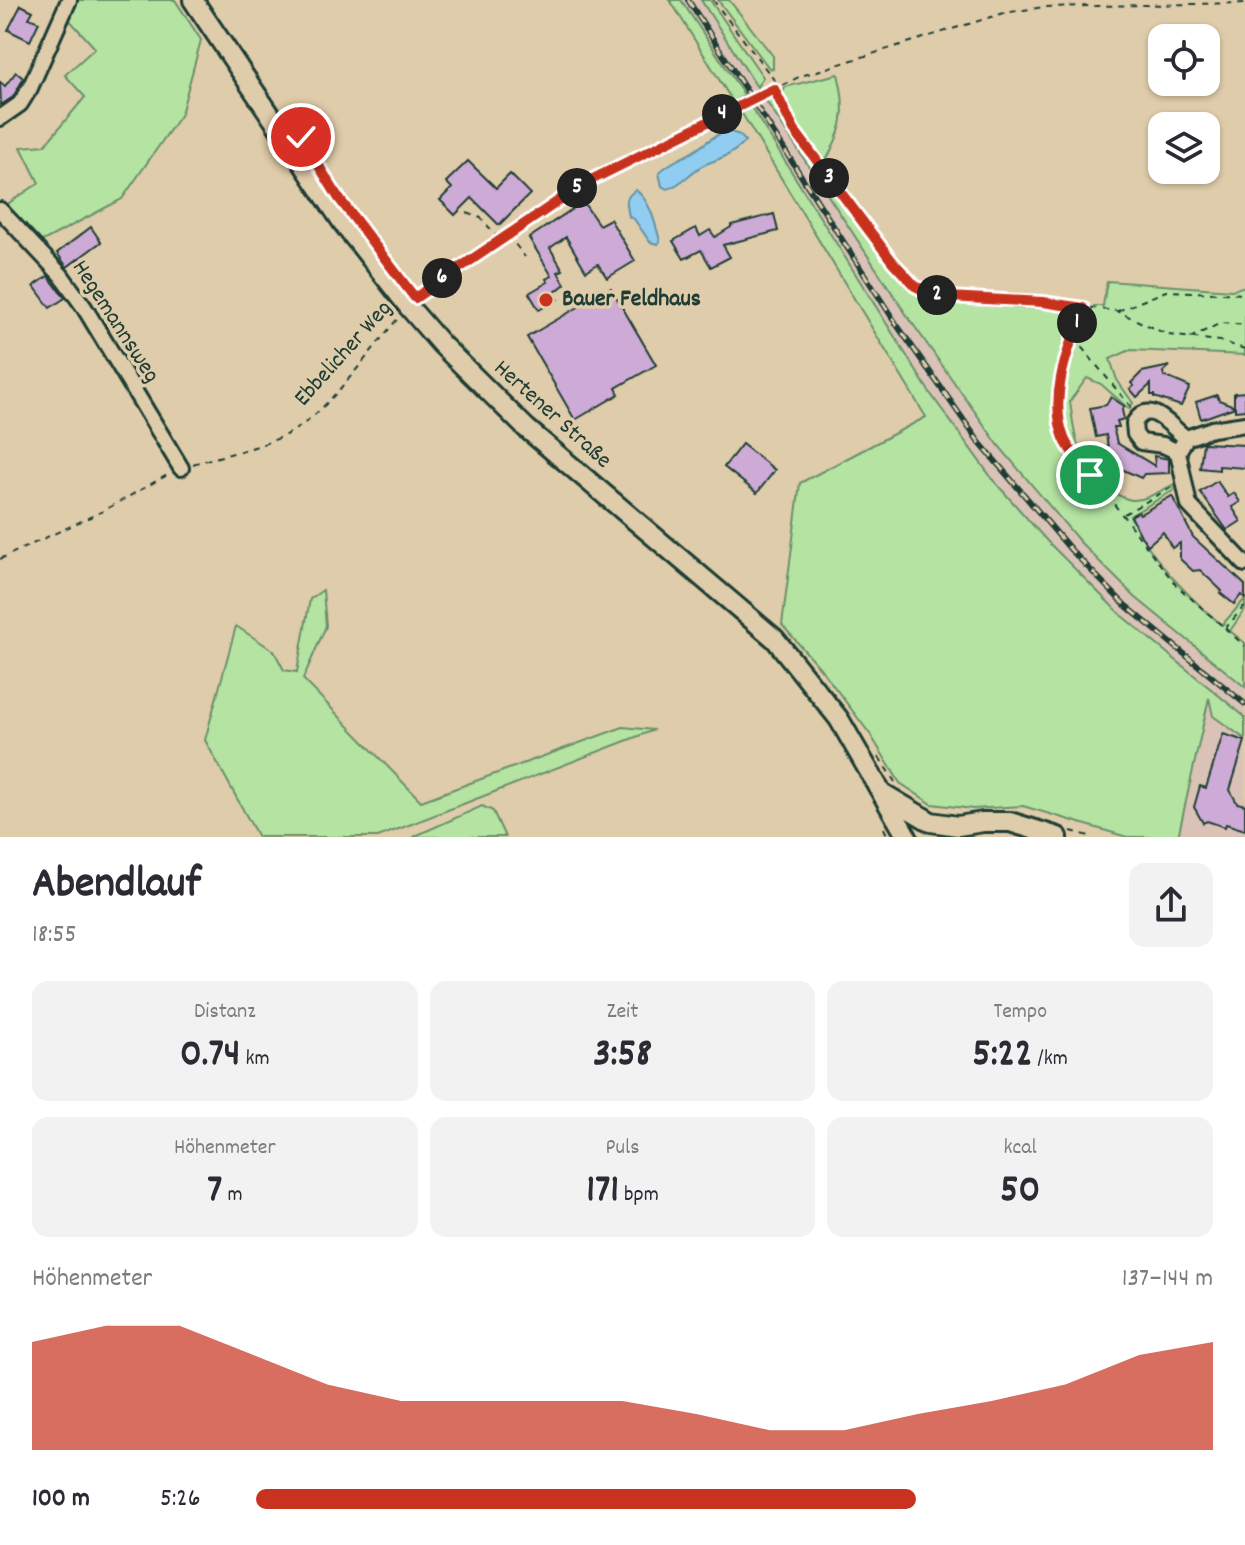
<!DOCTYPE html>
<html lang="de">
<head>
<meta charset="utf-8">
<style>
	:root { --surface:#fff; --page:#f2f2f3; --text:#2b2b33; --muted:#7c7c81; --accent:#c8321e }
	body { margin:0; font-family:Dekko,sans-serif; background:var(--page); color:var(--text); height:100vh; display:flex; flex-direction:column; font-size:30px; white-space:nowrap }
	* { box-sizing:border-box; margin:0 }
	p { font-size:26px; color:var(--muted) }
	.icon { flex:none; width:44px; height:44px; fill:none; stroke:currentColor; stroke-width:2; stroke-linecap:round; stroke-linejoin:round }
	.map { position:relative; height:837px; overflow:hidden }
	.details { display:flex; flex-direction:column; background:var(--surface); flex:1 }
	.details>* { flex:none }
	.buttons { position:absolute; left:1148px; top:24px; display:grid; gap:16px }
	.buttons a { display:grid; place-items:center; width:72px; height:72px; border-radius:16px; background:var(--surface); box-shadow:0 2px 6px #0004; font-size:40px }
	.pin { position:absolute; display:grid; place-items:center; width:68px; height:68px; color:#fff; margin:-34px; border:4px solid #fff; border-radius:50%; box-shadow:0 2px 8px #0007 }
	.km { position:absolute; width:40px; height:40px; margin:-20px; border-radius:50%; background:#222; color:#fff; font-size:22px; line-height:40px; text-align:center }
	.round { display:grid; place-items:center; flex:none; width:84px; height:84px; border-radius:16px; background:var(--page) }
	.head { display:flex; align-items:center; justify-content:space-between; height:136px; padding:0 32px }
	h1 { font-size:44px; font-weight:800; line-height:60px }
	.metrics { display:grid; grid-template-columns:repeat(3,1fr); gap:12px; height:136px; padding:8px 32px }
	.metrics div { display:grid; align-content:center; border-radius:16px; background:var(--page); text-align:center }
	.metrics b { font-size:40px; font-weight:800 }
	.metrics small { font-size:22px; font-weight:400 }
	.metrics p { font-size:22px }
	.chart { height:224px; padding:16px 32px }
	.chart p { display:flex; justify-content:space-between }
	.chart svg { width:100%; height:144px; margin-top:8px; fill:var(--accent); opacity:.7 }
	ul { padding:0 32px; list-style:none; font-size:26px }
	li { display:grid; grid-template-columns:128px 96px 1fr; align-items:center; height:60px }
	li i { height:20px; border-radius:10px; background:var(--accent) }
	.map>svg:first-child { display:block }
	.built { fill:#dac2b7 }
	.green { fill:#b4e3a2; stroke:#6a906b; stroke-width:2 }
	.water { fill:#91cdf1; stroke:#6393a5; stroke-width:2 }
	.building { fill:#cdabd6; stroke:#1f3d34; stroke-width:2 }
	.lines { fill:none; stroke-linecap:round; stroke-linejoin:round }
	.minor-casing { stroke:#1f3d34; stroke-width:20 }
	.major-casing { stroke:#1f3d34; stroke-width:24 }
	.path { stroke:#1f3d34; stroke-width:2; stroke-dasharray:6 6; stroke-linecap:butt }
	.minor { stroke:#dfccaa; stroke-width:14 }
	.major { stroke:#dfccaa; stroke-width:18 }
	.rail-casing { stroke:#1f3d34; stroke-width:6 }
	.rail { stroke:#dfccaa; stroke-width:3; stroke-dasharray:9; stroke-linecap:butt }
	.route-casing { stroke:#fff; stroke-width:16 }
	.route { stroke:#c8321e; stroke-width:10 }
	.poi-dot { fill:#c8321e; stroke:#dfccaa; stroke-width:3 }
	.labels { text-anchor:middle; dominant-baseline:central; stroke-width:7; stroke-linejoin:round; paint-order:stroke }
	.poi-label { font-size:24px; font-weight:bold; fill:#1f3d34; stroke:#dfccaa; text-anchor:start }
	.street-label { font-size:24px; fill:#1f3d34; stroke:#dfccaa }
</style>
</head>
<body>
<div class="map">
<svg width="1245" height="837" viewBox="0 0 1245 837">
	<rect width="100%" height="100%" fill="#dfccaa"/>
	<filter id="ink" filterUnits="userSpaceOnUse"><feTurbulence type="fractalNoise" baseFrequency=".0125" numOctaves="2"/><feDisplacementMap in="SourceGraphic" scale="16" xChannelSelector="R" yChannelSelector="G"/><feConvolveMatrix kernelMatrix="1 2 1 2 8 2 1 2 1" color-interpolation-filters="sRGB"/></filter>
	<g filter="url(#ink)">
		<g class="built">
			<polygon points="681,0 701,0 757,87 744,95"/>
			<polygon points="764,98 908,317 999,446 1135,597 1245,687 1245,717 1122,616 1047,541 994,481 930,393 775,149 751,107"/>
			<polygon points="1210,695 1245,722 1245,837 1178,837"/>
		</g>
		<g class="green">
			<polygon points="72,0 175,0 201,40 181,114 122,199 39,243 3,207 39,183 21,147 45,145 85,97 65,75 95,48 65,15"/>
			<polygon points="670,0 681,0 744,95 733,102"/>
			<polygon points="701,0 710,0 763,77 757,87"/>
			<polygon points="718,0 729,0 773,56 773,69 769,68"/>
			<path d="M 838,74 C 848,112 843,130 824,164 L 807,143 L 782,96 L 785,87 Z"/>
			<path d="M 775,96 L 791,129 L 909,290 C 963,309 1021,307 1077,310 L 1087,317 L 1094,306 L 1103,306 L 1107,281 L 1232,290 L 1245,286 L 1245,355 L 1130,350 L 1110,359 L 1117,380 L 1133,403 L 1129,409 L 1101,384 L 1087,378 L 1070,401 C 1075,439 1076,465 1109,489 C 1115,494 1125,499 1132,500 C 1146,501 1161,490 1173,485 L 1174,490 L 1130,516 C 1151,559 1185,594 1222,625 L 1245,599 L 1245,609 L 1230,631 L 1245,643 L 1245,687 L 1135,597 L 1080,542 L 999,446 L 908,317 L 764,98 Z"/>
			<polygon points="751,107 930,393 994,481 1047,541 1122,616 1245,717 1245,739 1213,716 1209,698 1178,837 1127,837 1023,806 973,809 932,804 900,783 870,734 820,668 782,625 800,483 926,417 741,112"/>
			<polygon points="323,590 326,626 303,679 421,801 623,727 654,730 378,837 258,837 205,740 236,626 274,651 284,670 297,672 310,599"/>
			<polygon points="482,806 493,811 505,837 413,837"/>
		</g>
		<g class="water">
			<path d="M 728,131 L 740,135 L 745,141 C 733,155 721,158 706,164 C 691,170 684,184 667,189 L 662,186 L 659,173 C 667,164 677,160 687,155 C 702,148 711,135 728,131 Z"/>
			<path d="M 636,190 C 651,202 655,223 660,241 L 658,244 L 650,242 L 634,219 L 629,217 C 627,203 623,198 636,190 Z"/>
		</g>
		<g class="building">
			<polygon points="21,5 33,11 29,18 39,22 30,41 8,30"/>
			<polygon points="16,72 23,78 21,83 13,97 1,105 0,82 5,86"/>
			<polygon points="468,161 496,188 510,174 530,194 499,225 472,198 455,215 440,200 452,188 446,182"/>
			<polygon points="583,202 599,225 610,219 635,261 607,278 598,264 586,271 566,237 550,248 563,270 558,272 565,284 554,293 558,299 539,310 529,293 548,282 546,279 552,276 529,238"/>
			<polygon points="774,214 778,231 723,245 730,257 711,267 701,250 684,259 673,241 696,228 700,236 710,230 715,237 731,227 731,225"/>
			<polygon points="91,227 101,242 67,267 57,253"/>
			<polygon points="48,276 65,298 50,308 34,286"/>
			<polygon points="611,288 656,365 616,388 619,394 575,420 527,337"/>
			<polygon points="1170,366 1163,372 1164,376 1190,387 1181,406 1154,397 1154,395 1151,395 1151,384 1137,397 1130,389 1134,386 1131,383 1142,372"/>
			<polygon points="1245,392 1245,410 1235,411 1235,407 1201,419 1196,402 1217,395 1219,400 1234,406 1234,393"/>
			<polygon points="1111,397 1124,406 1122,410 1124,419 1117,421 1119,427 1113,427 1117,443 1155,466 1154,456 1169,459 1169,473 1144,474 1141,478 1117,467 1119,463 1109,453 1106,435 1096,437 1090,408 1106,405"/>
			<polygon points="1203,443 1245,445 1245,468 1219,466 1219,470 1200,468"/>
			<polygon points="742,444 775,470 757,493 724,467"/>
			<polygon points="1217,481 1228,497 1234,493 1240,502 1232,507 1241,521 1227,530 1200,492"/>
			<polygon points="1172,496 1193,537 1245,585 1245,598 1241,595 1234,604 1220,593 1222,591 1200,570 1193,571 1180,559 1180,543 1172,548 1163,532 1148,545 1141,536 1131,516 1138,512 1140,514"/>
			<polygon points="1223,734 1245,741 1230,790 1237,803 1245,805 1245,830 1226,824 1225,827 1207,821 1203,823 1194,807 1200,786 1206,788"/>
		</g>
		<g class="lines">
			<g class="minor-casing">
				<g id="minor">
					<polyline points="0,118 20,104 30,88 69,0"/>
					<polyline points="0,210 61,275 84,307 181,468"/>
					<path d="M 1186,438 C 1169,426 1150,397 1134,423 L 1135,434 L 1141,442 L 1163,445 L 1178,452 L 1186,438 L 1212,429 L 1245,424"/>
					<polyline points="1178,452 1189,505 1245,564"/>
				</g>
			</g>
			<g class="major-casing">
				<g id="major">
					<polyline points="193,0 343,223 408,306 441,344 526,428 775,639 839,719 907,837"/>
					<polyline points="884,794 931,822 958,826 983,822 1010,822 1058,837"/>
				</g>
			</g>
			<g class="path">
				<polyline points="713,0 778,85"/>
				<polyline points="774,90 794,130 892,261 915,286 929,293 949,297 1043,302 1117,311 1168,335 1220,341 1245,349"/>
				<polyline points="467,213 481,218 499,239"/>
				<polyline points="508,235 525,257"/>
				<polyline points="419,294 585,183 801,76 1004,13 1044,7 1245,3"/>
				<polyline points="1082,309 1062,374 1059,392 1064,439 1176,585 1245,646"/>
				<polyline points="1118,311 1166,291 1245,294"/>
				<polyline points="1074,338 1131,407"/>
				<polyline points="1190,338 1221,323 1245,325"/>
				<path d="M 193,464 C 225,454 272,446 299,427 C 332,405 372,349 399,317"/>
				<polyline points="1124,514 1174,486"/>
				<polyline points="0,559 101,512 169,474"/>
				<polyline points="1225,629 1245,605"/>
				<polyline points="879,757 895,782"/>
				<polyline points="884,828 888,837"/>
				<polyline points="1071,831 1093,837"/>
			</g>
			<use href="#minor" class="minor"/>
			<use href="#major" class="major"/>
			<g class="rail-casing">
				<polyline id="rail" points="688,0 897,325 979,442 1071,550 1125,605 1245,704"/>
			</g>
			<use href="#rail" class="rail"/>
		</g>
	</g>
	<g class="lines" filter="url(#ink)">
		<g class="route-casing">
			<path id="route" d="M 301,137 L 338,197 L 415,298 L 585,183 L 774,89 L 794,130 L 892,261 L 915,286 L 929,293 L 949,297 L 1043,302 L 1083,308 C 1069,347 1048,396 1064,438 C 1069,451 1082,464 1090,475"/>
		</g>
		<use href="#route" class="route"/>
	</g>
	<circle class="poi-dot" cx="546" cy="300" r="8"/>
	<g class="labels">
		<g class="poi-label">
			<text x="562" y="300">Bauer Feldhaus</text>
		</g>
		<g class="street-label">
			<text transform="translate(115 322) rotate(57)">Hegemannsweg</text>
			<text transform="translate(344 354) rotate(-48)">Ebbelicher Weg</text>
			<text transform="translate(552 415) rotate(42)">Hertener Straße</text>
		</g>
	</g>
</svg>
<div class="buttons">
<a><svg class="icon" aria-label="locate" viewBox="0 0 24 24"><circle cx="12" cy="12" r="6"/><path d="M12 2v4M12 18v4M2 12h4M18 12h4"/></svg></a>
<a><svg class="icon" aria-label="layers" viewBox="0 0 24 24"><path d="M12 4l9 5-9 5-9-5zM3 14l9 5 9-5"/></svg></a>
</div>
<div class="pin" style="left:1090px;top:475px;background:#1e9e55"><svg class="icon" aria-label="arrive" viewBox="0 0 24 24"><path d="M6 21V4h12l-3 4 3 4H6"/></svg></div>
<div class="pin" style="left:301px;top:137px;background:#d93025"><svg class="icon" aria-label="check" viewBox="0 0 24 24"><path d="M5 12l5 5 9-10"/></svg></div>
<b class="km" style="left:1077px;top:323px">1</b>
<b class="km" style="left:937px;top:295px">2</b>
<b class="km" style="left:829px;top:178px">3</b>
<b class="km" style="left:722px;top:114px">4</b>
<b class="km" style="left:577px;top:188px">5</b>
<b class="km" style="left:442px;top:278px">6</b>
</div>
<section class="details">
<div class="head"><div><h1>Abendlauf</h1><p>18:55</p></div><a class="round"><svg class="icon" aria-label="share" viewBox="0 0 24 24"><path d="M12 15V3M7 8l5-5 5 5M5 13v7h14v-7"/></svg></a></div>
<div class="metrics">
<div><p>Distanz</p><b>0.74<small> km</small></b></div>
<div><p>Zeit</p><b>3:58</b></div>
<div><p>Tempo</p><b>5:22<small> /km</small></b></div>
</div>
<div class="metrics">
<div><p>Höhenmeter</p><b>7<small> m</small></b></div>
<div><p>Puls</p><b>171<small> bpm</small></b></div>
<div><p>kcal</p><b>50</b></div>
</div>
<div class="chart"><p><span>Höhenmeter</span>137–144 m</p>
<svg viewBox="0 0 160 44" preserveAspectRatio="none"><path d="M0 44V11L10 6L20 6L30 15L40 24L50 29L60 29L70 29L80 29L90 33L100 38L110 38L120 33L130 29L140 24L150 15L160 11V44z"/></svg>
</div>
<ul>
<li><b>100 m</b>5:26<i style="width:69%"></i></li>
</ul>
</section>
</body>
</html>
